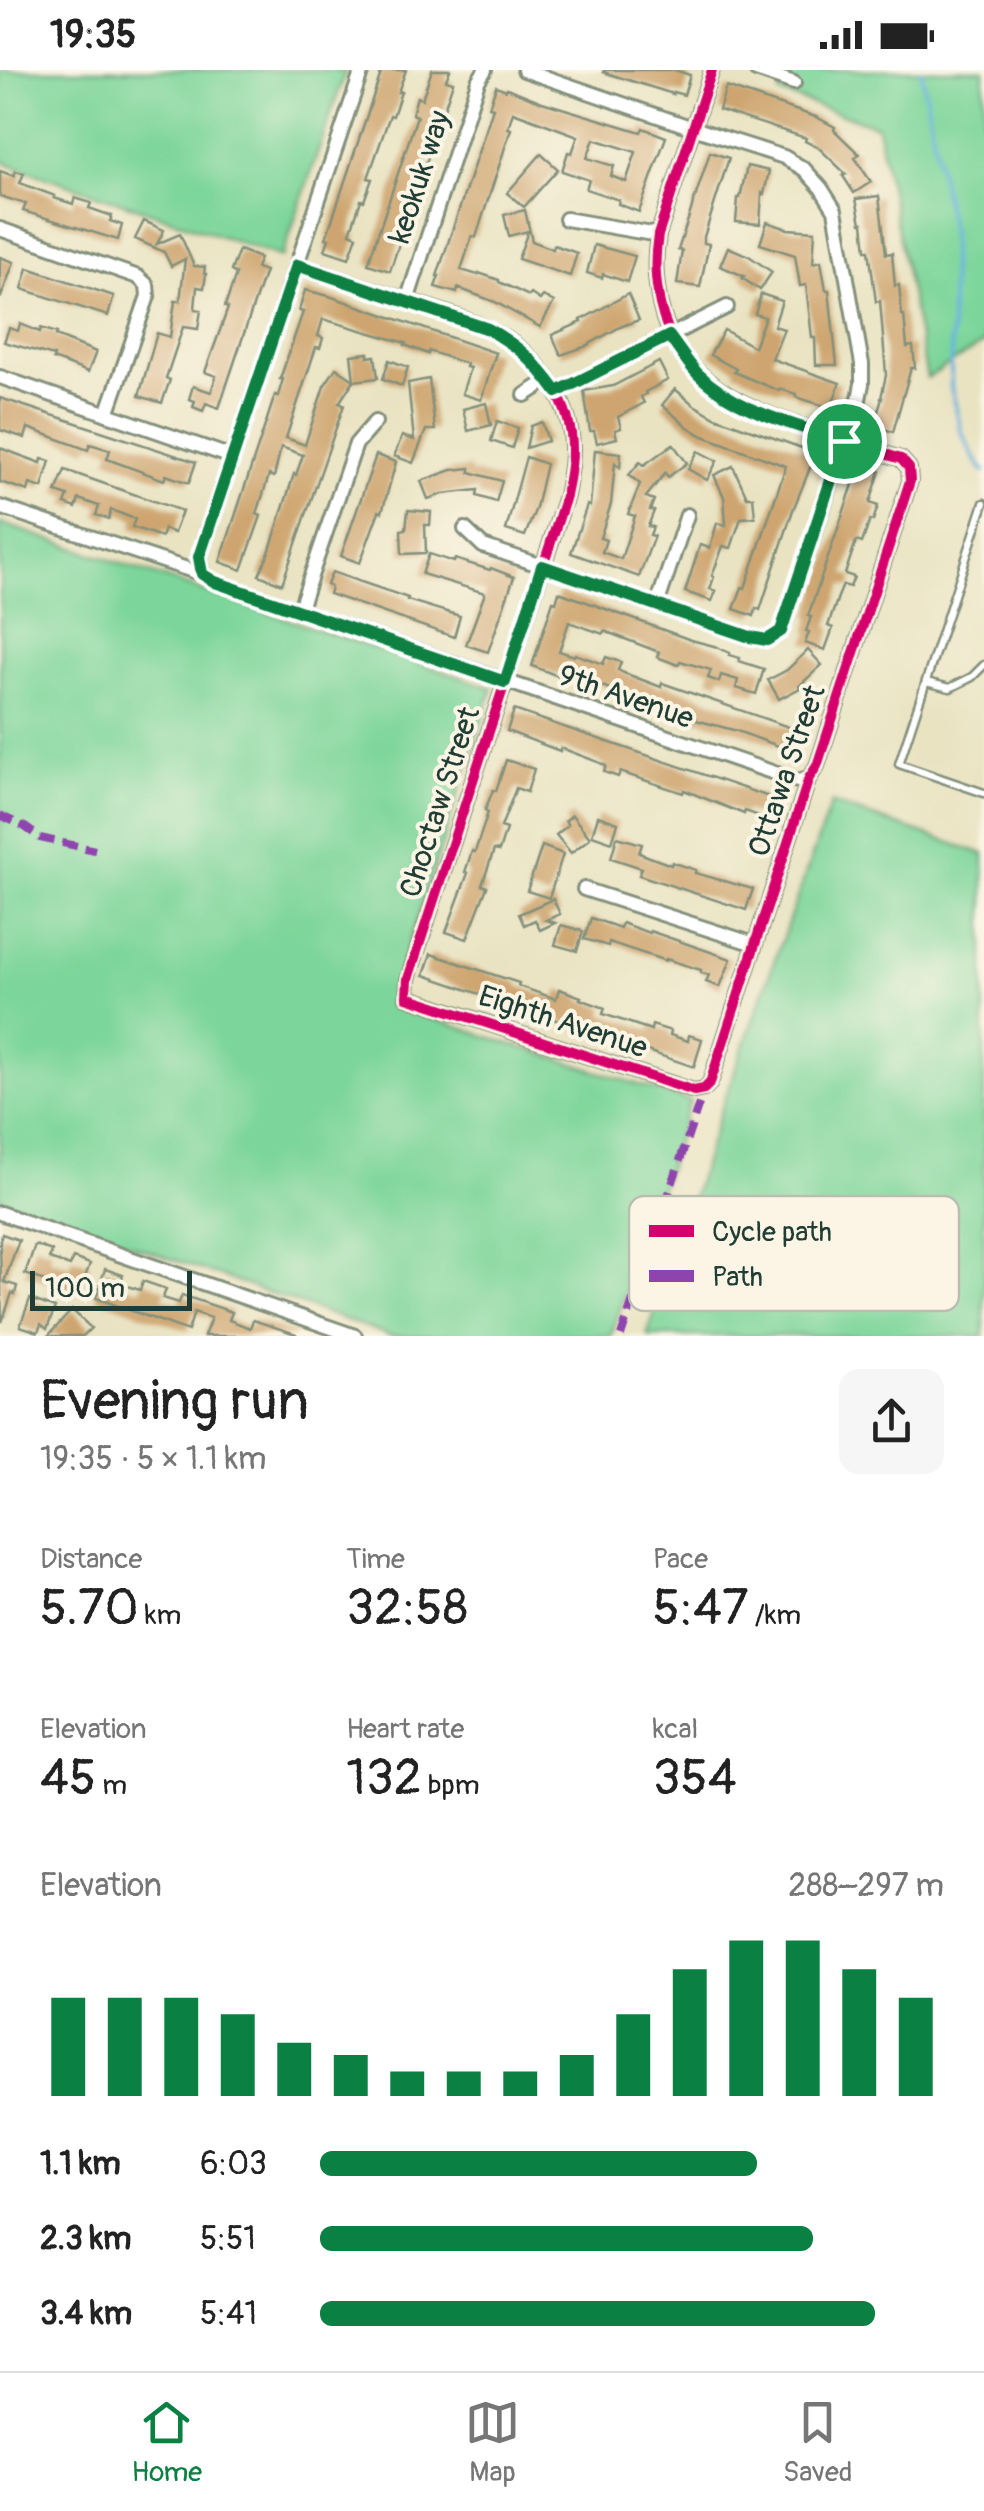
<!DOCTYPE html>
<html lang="en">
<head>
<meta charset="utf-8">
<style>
	:root { --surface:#fff; --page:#f6f6f6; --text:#222; --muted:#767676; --line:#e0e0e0; --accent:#0b8043 }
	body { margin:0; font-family:Pangolin,sans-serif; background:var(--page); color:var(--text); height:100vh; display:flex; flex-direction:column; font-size:38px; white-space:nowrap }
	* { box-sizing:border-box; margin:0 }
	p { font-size:32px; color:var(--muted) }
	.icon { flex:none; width:55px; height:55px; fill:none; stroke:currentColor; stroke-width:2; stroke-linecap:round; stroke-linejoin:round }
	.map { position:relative; height:1266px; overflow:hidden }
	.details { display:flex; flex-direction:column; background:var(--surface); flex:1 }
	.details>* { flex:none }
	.scale { position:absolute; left:30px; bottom:25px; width:162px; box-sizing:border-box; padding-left:10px; border:5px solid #1f3d34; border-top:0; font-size:28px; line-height:35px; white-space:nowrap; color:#1f3d34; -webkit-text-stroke:8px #fcf5e5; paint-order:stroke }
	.pin { position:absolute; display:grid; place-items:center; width:85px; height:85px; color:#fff; margin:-42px; border:5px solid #fff; border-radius:50%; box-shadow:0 2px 10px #0007 }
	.round { display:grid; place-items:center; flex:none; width:105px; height:105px; border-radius:20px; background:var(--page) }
	.head { display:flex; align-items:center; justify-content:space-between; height:170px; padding:0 40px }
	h1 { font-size:55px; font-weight:600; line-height:75px }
	.figures { display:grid; grid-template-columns:repeat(3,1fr); gap:15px; height:170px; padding:10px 40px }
	.figures div { display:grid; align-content:center }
	.figures b { font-size:50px; font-weight:600 }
	.figures small { font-size:28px; font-weight:400 }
	.figures p { font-size:28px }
	.chart { height:280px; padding:20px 40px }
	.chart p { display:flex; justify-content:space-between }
	.chart svg { width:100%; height:180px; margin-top:10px; stroke:var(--accent); stroke-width:6 }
	ul { padding:0 40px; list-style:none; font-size:32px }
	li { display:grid; grid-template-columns:160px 120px 1fr; align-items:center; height:75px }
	li i { height:25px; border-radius:12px; background:var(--accent) }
	.status { display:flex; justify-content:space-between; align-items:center; height:70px; padding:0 50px; background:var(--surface); direction:ltr }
	.status svg { height:28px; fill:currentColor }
	.tabs { display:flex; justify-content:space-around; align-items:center; height:140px; border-top:2px solid var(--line); background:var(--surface); font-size:28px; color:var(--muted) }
	.tabs a { display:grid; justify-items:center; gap:5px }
	.tabs .current { color:var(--accent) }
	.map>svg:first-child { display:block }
	.green { fill:#7cd59a; stroke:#4e8967; stroke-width:2.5 }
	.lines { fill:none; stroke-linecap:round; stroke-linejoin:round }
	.stream { stroke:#67b1df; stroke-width:4 }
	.building { fill:#cea570; fill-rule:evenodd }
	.service-casing { stroke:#84907b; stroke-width:11 }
	.minor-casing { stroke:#84907b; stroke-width:18 }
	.service { stroke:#fff; stroke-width:6 }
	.minor { stroke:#fff; stroke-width:12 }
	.quiet { stroke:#8e44ad; stroke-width:8; stroke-dasharray:15 8; stroke-linecap:butt }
	.cycleway-casing { stroke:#fcf5e5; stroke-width:16 }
	.cycleway { stroke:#d6006c; stroke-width:10 }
	.route-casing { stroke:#fff; stroke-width:20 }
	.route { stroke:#0b8043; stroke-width:12 }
	.labels { text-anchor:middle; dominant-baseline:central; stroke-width:8; stroke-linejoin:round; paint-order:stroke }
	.street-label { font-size:30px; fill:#1f3d34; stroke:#fcf5e5 }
	.key { fill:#fcf5e5; stroke:#babeb0; stroke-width:2.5 }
	.key-label { font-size:28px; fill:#1f3d34 }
</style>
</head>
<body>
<div class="status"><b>19:35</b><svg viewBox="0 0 49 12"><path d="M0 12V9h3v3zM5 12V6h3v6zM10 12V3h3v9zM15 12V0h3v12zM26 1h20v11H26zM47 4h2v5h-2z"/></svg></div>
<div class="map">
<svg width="984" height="1266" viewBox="0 0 984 1266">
	<rect width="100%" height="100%" fill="#fcf5e5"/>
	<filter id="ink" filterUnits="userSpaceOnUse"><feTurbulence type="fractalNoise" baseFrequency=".01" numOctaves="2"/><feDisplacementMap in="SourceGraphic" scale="20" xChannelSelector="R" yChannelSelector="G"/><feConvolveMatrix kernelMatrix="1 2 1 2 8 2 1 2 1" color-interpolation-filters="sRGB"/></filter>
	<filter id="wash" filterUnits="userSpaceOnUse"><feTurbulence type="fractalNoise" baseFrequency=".0048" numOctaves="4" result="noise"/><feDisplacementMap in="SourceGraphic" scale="40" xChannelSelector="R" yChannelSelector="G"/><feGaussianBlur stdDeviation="2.25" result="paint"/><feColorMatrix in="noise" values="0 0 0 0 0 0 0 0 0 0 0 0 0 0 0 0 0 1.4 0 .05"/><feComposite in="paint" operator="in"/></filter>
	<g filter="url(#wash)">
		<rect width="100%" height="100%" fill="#e9e3c2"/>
		<g class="green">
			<polygon points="0,0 346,0 282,187 0,91"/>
			<polygon points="784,0 984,0 984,273 927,308 877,56 779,23"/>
			<polygon points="0,453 493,618 389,935 690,1031 611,1266 391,1266 0,1129"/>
			<polygon points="831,733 984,784 984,1266 647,1266 723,1034"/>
		</g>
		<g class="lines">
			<polyline class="stream" points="921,0 951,162 951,317 961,360 974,388 984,401"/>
		</g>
		<g id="blocks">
			<g class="building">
				<polygon points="382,0 406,0 398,22 401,22 393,46 390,45 368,108 372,109 364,131 361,130 350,163 357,166 349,188 325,180 329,169 326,168"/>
				<polygon points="432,0 450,0 446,10 453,12 390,201 368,194 417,46 412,44 417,27 422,29"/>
				<polygon points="604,0 675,0 690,5 684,25 673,22 673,24 603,2"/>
				<path d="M 496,16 L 506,20 L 507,18 L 542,32 L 641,62 L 643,58 L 666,67 L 639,142 L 618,134 L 619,130 L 586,119 L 589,110 L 562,101 L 568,82 L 572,83 L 578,66 L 513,42 L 508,58 L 511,59 L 476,167 L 472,166 L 461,200 L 478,205 L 479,203 L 499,210 L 499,212 L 529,226 L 531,224 L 540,230 L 543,226 L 554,232 L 540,257 L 495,232 L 458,218 L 457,223 L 435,217 L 439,206 L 437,206 L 493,38 L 489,37 ZM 594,69 L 636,82 L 626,112 L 611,106 L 614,96 L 587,88 Z"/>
				<polygon points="726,17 816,47 835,57 834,60 859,84 855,88 871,112 854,123 843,106 846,104 819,78 805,71 806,68 719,40"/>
				<polygon points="710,82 729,88 704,167 704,173 709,174 700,217 677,214 682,181 678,180"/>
				<polygon points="541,84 558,99 524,137 507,123"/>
				<polygon points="747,96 769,101 764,124 762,123 760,154 736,152 738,128 740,128"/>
				<polygon points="0,101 14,106 15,101 24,103 20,113 55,126 54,128 73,134 75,128 91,133 89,138 112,146 110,151 122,155 118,170 23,141 26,134 0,126"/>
				<polygon points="879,126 886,184 892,183 895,216 899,215 902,245 904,245 907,277 913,276 915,298 911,298 893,362 874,356 882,328 881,328 886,305 884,279 880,231 876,232 869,180 866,180 863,153 861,153 856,129"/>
				<polygon points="525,140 532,171 553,179 554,175 577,183 570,206 518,189 528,161 509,166 504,145"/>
				<polygon points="144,151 164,160 157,174 180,164 194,196 205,197 204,204 206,204 204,218 197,217 195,239 201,240 198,259 183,257 166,308 170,310 162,333 139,326 157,263 170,267 175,231 180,231 185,189 171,196 164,182 135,169"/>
				<polygon points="767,152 788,159 815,161 813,193 821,191 826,220 829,220 837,295 816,295 815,268 812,268 806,215 800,216 795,185 760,174"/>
				<polygon points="594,175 635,186 627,212 603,204 602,208 587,203"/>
				<polygon points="728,177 749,186 772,202 760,220 742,208 744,206 720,196"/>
				<polygon points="239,180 260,188 256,198 265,201 219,338 206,333 203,341 193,337 195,331 189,329 193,316 211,322 216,306 205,302 228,238 225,237 236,204 231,201"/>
				<polygon points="0,187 14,192 1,227 0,226"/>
				<polygon points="28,198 114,226 108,246 22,219"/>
				<polygon points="305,220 329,226 496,283 481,330 462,324 470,298 466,297 467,294 429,281 428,284 405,275 406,273 323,249 318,266 323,268 320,278 316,277 286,368 305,375 324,316 336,298 354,310 339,333 344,335 282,514 259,505 269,483 294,404 296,405 303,385 281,377 274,407 269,405 257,444 261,446 242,500 220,492 275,325 278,326 283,309 280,309 303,242 299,241"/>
				<polygon points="628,224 639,250 620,257 584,277 561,285 552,265 582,252 581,250"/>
				<polygon points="761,224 782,231 774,256 784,259 772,289 840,313 831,338 796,327 796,324 780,319 779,321 734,302 736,299 710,285 724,260 754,277 765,247 755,244"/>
				<polygon points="20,254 40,262 41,258 57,263 56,266 96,282 88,302 53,289 54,286 4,272 9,258 18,261"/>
				<polygon points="368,283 368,287 375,286 378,308 354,311 351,285"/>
				<polygon points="389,290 408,297 402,316 383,309"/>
				<polygon points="659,292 668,310 645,322 646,324 641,327 644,333 618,347 621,358 615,360 617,368 597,373 594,361 590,361 584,321 613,316"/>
				<polygon points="429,309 435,360 426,360 413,393 394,386 402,366 414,370 408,313"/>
				<polygon points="675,319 694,335 715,347 816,383 793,440 760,540 756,538 754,546 734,539 742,517 745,518 786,396 703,366 688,357 662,335"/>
				<polygon points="0,328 196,392 189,413 166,405 164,410 107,389 110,380 90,374 88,380 28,358 25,368 0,360"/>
				<polygon points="486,333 491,355 468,361 463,339"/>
				<polygon points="497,351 518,358 512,378 491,371"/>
				<polygon points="542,352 548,371 526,378 531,356"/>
				<polygon points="673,374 687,393 668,407 665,403 646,427 654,430 650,440 654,441 648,456 653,457 650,465 654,466 639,507 571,483 587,435 590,436 595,380 621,383 620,397 615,393 611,434 600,468 606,470 602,482 621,489 635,446 628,444 640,414 629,405 640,392 644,395"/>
				<polygon points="0,378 41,393 42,389 50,391 42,418 30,414 28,421 0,412"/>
				<polygon points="698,381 717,391 707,410 688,399"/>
				<polygon points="376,385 396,392 382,442 379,441 360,493 341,486"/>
				<polygon points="526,387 546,394 536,438 525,466 506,460"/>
				<polygon points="860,394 880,401 870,433 878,436 873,451 870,450 862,473 856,471 845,504 854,507 850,517 843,515 838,527 828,556 833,558 825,580 805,573 809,562 806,561 811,547 808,546"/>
				<polygon points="733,396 747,427 753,427 755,447 741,448 731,478 723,476 712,506 714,507 710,519 716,521 712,531 685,522 700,475 710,478 717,453 726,455 724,427 714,405"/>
				<polygon points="470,398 470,402 502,411 496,432 477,426 478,420 443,424 428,429 421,411 452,400"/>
				<polygon points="65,400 182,441 174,463 164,459 161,467 144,461 132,457 135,449 111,440 109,449 96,445 99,436 79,429 76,438 65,434 68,426 56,422"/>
				<polygon points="408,440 431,442 430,455 425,455 426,483 402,484 401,460 406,459"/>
				<polygon points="429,484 454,492 455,489 490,500 491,498 514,507 488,582 466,575 485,523 422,504"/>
				<polygon points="332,502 408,528 407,530 460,546 454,567 329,524 331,517 327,515"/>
				<polygon points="559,522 691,570 714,576 730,583 729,585 740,588 739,591 764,599 756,624 736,618 738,610 721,605 719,612 708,608 711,600 680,591 678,595 657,587 659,582 604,561 603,564 569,552 559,581 574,586 575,584 603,594 606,587 621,592 618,600 624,603 661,617 662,613 803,662 795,682 737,661 696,650 696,648 648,633 591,612 590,614 559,602 558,606 532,596 553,531 556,532"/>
				<polygon points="808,580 822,595 799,616 800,618 779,629 768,610 787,600"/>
				<polygon points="514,640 778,730 771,750 745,741 744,744 684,720 683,723 620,702 618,707 604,702 606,696 598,692 561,678 560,681 507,661"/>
				<polygon points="506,690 534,699 527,722 516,718 501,757 506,759 499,781 494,780 482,815 487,817 467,869 446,862 468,803 465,802 472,781 475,782 488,742 485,740 493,720 496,721"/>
				<polygon points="572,745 590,768 571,783 556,765 568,755 565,751"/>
				<polygon points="598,746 618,753 612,772 592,765"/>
				<polygon points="617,767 642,774 639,783 671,795 672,792 696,800 695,803 753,819 746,840 639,805 642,798 611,788"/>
				<polygon points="542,776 563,784 549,828 527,821"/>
				<polygon points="553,829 560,844 546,850 555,853 540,860 535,850 524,855 519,844"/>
				<polygon points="591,848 620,858 622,853 649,863 650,861 731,889 720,917 706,912 709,905 701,903 701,900 666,889 666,891 609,872 608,876 584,869"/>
				<polygon points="561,855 583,861 577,881 555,875"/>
				<polygon points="431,884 519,913 518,916 556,929 559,919 581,927 580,929 605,938 603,944 651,960 652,955 671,961 670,965 688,971 689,965 702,969 694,997 424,905"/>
				<polygon points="2,1164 19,1170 4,1212 17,1216 15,1224 12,1223 2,1252 0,1171"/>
				<polygon points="35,1175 52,1181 49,1189 70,1196 73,1188 90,1194 79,1223 25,1204"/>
				<polygon points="105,1199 123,1205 120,1214 140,1220 143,1211 166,1219 163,1228 179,1233 182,1225 232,1242 229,1250 250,1258 253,1250 296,1264 296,1266 204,1266 211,1248 194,1242 188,1261 149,1247 96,1228"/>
				<polygon points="30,1229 55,1238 47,1259 41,1254 38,1262 20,1256"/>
				<polygon points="72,1240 91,1258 83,1266 48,1266"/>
			</g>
		</g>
	</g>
	<g filter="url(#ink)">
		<use href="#blocks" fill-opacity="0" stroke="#84907b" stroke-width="2.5"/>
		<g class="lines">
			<g class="service-casing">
				<g id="service">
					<polyline points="984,433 899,694 984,723"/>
					<polyline points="926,612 950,618 972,607 984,595"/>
				</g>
			</g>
			<g class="minor-casing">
				<g id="minor">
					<polyline points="756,0 794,13"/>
					<polyline points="566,149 658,165"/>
					<polyline points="0,159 138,207 147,215 148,226 107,344"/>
					<path d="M 297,195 C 336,208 376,220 415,233 C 439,241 465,248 488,259 C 529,278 564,318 571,364 C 574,385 570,405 566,426 L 408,909 L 407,927 L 694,1021 L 704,1019 L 710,1013 L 809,708 L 817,696 L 910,411 L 909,398 L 901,389 C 872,380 842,370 813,360 C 745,338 677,312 660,234 C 655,209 654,190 658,165 L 712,0"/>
					<polyline points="407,231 478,11 485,0"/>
					<polyline points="0,307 232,387"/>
					<polyline points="557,322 727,237"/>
					<polyline points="525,325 548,310"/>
					<polyline points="0,437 202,504 215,512 798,711 809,708"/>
					<polyline points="465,459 483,476 750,567 767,570 781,561 858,334 862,314 862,294 835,140 821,118 804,99 784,87 693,58 524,0"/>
					<polyline points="202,504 199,487 362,0"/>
					<polyline points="657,535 687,445"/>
					<polyline points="299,541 356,374 375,352"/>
					<polyline points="584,819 754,874"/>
					<polyline points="0,1143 355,1266"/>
				</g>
			</g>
			<use href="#service" class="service"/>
			<use href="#minor" class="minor"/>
			<g class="quiet">
				<polyline points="0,745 25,757 40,768 95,780"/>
				<polyline points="621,1266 704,1019"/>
			</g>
			<g class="cycleway-casing">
				<path id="cycleway" d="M 297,195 C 336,208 376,220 415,233 C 439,241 465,248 488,259 C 529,278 564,318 571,364 C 574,385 570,405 566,426 L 408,909 L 407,927 L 694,1021 L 704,1019 L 710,1013 L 809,708 L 817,696 L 910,411 L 909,398 L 901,389 C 872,380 842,370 813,360 C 745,338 677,312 660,234 C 655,209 654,190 658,165 L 712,0"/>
			</g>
			<use href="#cycleway" class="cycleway"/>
		</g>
	</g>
	<g class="lines" filter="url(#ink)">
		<g class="route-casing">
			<path id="route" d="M 297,195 L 488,259 C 520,277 536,293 557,322 L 669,266 C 678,278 687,292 697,303 C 736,342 794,354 844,371 L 781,561 L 767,570 L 750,567 L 542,496 L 505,612 L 215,512 L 202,504 L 199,487 Z"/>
		</g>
		<use href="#route" class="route"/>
	</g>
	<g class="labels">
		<g class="street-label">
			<text transform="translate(420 107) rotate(-72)">keokuk way</text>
			<text transform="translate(626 627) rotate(19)">9th Avenue</text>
			<text transform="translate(787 701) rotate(-71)">Ottawa Street</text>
			<text transform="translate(440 732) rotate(-72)">Choctaw Street</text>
			<text transform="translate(563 952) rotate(18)">Eighth Avenue</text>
		</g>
	</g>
	<rect x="629" y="1126" width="330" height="115" rx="15" class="key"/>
	<rect x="649" y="1155" width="45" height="12" fill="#d6006c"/>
	<rect x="649" y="1200" width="45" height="12" fill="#8e44ad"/>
	<g class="key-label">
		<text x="712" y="1171">Cycle path</text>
		<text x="712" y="1216">Path</text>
	</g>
</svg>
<div class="scale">100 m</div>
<div class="pin" style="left:844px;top:371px;background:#1e9e55"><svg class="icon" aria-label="arrive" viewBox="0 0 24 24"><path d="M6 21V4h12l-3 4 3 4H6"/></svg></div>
</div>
<section class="details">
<div class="head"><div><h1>Evening run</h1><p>19:35 · 5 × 1.1 km</p></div><a class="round"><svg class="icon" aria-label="share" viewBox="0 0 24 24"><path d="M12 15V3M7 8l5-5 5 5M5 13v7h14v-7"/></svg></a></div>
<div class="figures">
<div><p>Distance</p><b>5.70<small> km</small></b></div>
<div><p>Time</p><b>32:58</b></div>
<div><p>Pace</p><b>5:47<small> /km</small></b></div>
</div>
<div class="figures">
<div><p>Elevation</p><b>45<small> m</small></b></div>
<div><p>Heart rate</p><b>132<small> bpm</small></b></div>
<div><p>kcal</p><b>354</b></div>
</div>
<div class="chart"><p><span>Elevation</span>288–297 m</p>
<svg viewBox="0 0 160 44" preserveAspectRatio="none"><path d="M5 44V20M15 44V20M25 44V20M35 44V24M45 44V31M55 44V34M65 44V38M75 44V38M85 44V38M95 44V34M105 44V24M115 44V13M125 44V6M135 44V6M145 44V13M155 44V20"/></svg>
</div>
<ul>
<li><b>1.1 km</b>6:03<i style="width:70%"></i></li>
<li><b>2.3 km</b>5:51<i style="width:79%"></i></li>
<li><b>3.4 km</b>5:41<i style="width:89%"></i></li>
</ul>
</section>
<nav class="tabs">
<a class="current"><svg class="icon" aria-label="home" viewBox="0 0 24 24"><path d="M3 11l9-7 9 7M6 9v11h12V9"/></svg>Home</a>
<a><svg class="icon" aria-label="map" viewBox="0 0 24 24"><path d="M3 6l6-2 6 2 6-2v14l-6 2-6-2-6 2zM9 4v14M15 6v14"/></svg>Map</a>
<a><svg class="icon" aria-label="saved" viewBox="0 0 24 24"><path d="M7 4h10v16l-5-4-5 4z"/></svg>Saved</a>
</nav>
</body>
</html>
